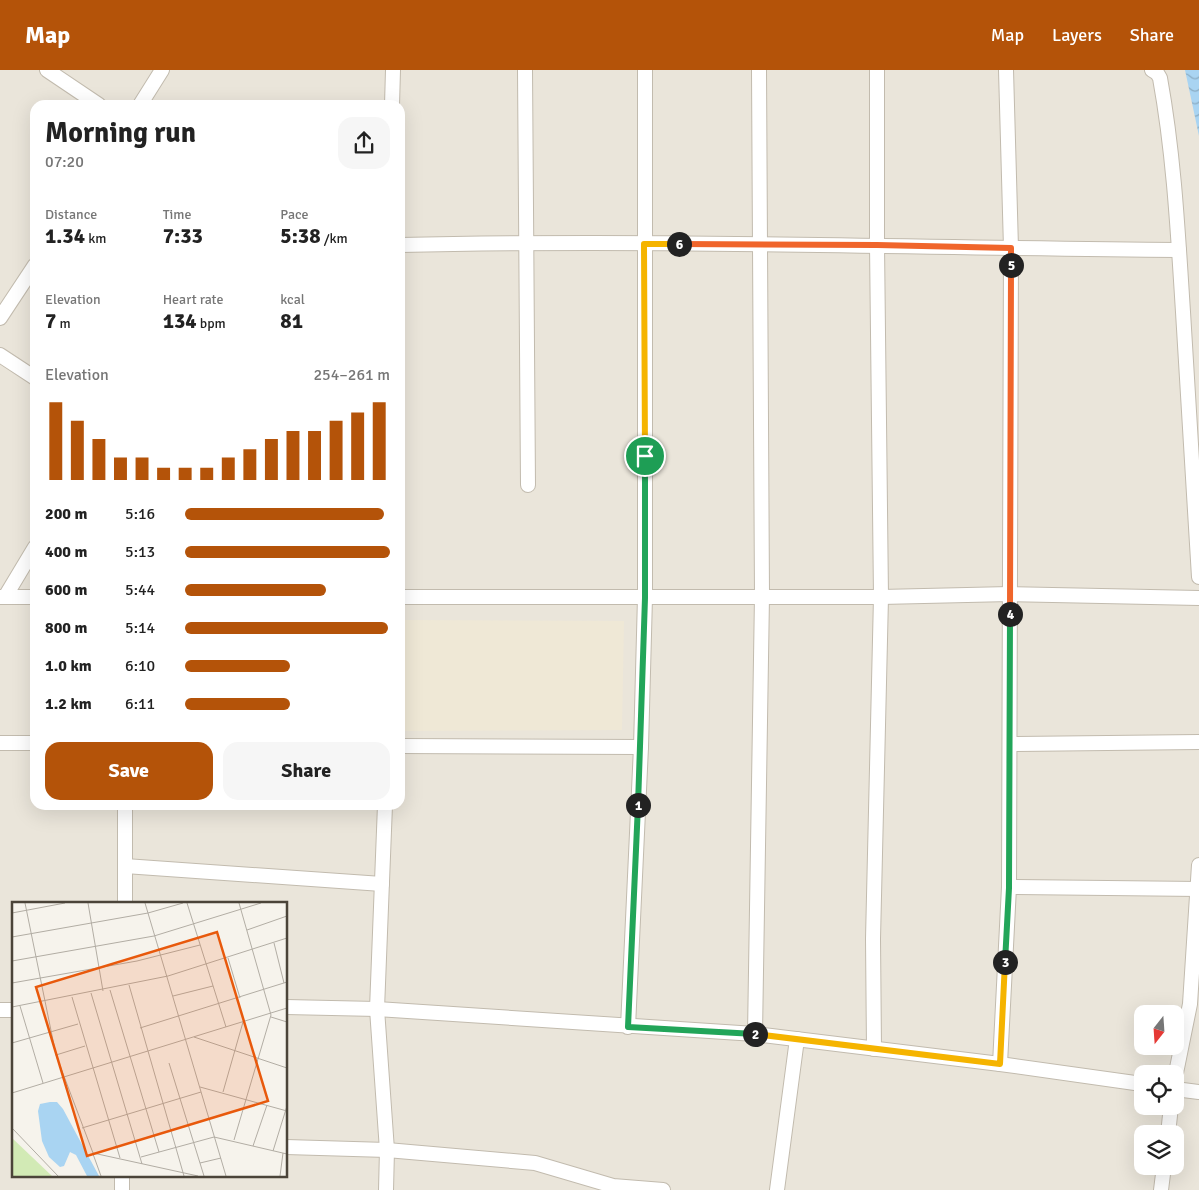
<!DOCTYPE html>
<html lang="en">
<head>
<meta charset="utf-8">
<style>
	:root { --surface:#fff; --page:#f6f6f6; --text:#222; --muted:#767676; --accent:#b45309 }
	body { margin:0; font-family:Signika,sans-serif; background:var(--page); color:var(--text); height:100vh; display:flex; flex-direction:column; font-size:19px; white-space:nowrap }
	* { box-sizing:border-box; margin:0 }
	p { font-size:16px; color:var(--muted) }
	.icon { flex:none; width:28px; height:28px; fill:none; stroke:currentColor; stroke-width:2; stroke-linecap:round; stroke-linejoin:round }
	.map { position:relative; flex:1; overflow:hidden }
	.drawer { position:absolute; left:30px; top:30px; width:375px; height:710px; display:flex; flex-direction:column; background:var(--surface); border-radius:15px; box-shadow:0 5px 20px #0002 }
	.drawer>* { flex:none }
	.needle { width:32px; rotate:197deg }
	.tools { position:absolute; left:1134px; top:935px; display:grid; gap:10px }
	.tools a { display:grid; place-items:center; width:50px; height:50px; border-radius:10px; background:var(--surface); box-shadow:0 5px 20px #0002; font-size:25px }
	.pin { position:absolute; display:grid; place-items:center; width:42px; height:42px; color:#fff; margin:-21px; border:2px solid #fff; border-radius:50%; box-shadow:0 1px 5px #0007 }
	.km { position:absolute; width:25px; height:25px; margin:-12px; border-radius:50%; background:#222; color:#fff; font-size:14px; line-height:25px; text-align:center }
	.round { display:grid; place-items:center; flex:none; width:52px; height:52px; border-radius:15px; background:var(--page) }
	.summary { display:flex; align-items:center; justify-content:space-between; height:85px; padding:0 15px }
	h1 { font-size:28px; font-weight:700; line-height:38px }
	.figures { display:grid; grid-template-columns:repeat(3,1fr); gap:8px; height:85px; padding:5px 15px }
	.figures div { display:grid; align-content:center }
	.figures b { font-size:21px; font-weight:700 }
	.figures small { font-size:14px; font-weight:400 }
	.figures p { font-size:14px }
	.chart { height:140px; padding:10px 15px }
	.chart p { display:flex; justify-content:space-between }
	.chart svg { width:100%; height:90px; margin-top:5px; stroke:var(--accent); stroke-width:6 }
	.button { display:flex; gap:10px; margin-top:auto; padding:10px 15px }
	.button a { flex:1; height:58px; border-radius:15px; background:var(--accent); color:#fff; font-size:20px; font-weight:700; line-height:58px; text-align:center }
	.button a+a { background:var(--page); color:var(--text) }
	ul { padding:0 15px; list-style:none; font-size:16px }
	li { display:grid; grid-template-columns:80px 60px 1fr; align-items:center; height:38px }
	li i { height:12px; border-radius:6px; background:var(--accent) }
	header { display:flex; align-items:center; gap:30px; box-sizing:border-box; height:70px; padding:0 25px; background:var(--accent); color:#fff }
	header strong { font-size:24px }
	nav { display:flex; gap:28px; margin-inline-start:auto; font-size:18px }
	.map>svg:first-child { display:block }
	.residential { fill:#eae5da; fill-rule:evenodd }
	.education { fill:#efe8d6 }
	.water { fill:url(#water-waves) }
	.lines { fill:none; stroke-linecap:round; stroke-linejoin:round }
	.minor-casing { stroke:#c2bbae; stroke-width:16 }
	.minor { stroke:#fff; stroke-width:14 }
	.split-1-casing { stroke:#fff; stroke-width:10 }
	.split-2-casing { stroke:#fff; stroke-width:10 }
	.split-3-casing { stroke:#fff; stroke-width:10 }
	.split-4-casing { stroke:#fff; stroke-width:10 }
	.split-5-casing { stroke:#fff; stroke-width:10 }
	.split-6-casing { stroke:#fff; stroke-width:10 }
	.split-7-casing { stroke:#fff; stroke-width:10 }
	.split-1 { stroke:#22a559; stroke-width:6 }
	.split-2 { stroke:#22a559; stroke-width:6 }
	.split-3 { stroke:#f5b400; stroke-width:6 }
	.split-4 { stroke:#22a559; stroke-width:6 }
	.split-5 { stroke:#f0652b; stroke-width:6 }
	.split-6 { stroke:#f0652b; stroke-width:6 }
	.split-7 { stroke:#f5b400; stroke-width:6 }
	.inset-road { fill:none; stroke:#b2ada4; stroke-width:1 }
	.view { fill:#e8590c; fill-opacity:0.15; stroke:#e8590c; stroke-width:2.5 }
	.inset-edge { fill:none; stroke:#4b4439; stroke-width:2.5 }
</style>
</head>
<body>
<header>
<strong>Map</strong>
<nav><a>Map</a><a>Layers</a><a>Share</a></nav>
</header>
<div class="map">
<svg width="1199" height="1120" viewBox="0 0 1199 1120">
	<defs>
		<pattern id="water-waves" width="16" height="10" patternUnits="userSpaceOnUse" patternTransform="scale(1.25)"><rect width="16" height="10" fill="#a9d4f2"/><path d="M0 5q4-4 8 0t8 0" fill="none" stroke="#8caec5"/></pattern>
	</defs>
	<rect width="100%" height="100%" fill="#f6f3ec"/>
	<path class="residential" d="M 0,0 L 1199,0 L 1199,1120 L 0,1120 ZM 35,35 L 400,35 L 400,735 L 35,735 ZM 14,834 L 286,834 L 286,1106 L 14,1106 ZM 1142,944 L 1175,944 L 1175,976 L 1142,976 ZM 1142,1004 L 1175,1004 L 1175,1036 L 1142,1036 ZM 1142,1064 L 1175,1064 L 1175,1096 L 1142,1096 Z"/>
	<polygon class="education" points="404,550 624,551 622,660 405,661"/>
	<polygon class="water" points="1185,0 1199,0 1199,66"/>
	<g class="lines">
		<g class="minor-casing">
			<g id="minor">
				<polyline points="47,0 99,35"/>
				<polyline points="525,0 528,415"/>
				<path d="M 1152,0 L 1157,3 L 1160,8 C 1174,85 1178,164 1183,242 C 1188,330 1194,419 1199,507"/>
				<polyline points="140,35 162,0"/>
				<polyline points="392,35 393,0"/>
				<path d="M 400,175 C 660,169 919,178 1179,180"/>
				<polyline points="0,248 35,195"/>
				<polyline points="0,285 35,308"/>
				<polyline points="0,527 35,527"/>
				<polyline points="5,527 35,477"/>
				<polyline points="400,527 881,527 1010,524 1199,528"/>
				<polyline points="0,673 35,673"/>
				<polyline points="1010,674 1199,672"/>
				<polyline points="400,676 641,677"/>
				<polyline points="385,735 377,939 387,1080 386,1120"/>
				<polyline points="125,796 382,814"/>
				<polyline points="1009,817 1199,819"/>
				<polyline points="125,834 125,735"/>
				<polyline points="286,937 377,939 755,964 1000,994 1142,1014"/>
				<polyline points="0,940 14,940"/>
				<polyline points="628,957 641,677 645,527 645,0"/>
				<polyline points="755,964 762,526 759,0"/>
				<polyline points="874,979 873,869 881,527 877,175 877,0"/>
				<polyline points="1000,994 1009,817 1011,178 1006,0"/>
				<polyline points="1175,1008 1190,934 1199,795"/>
				<polyline points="1175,1019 1199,1022"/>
				<polyline points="1168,1064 1171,1036"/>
				<polyline points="286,1077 387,1080 535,1093 613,1116 663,1120"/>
				<polyline points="122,1106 122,1120"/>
				<polyline points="777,1120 797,969"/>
				<polyline points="1161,1120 1164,1096"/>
			</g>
		</g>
		<use href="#minor" class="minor"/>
	</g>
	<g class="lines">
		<g class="split-1-casing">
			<polyline id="split-1" points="638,735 645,528 645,386"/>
		</g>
		<g class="split-2-casing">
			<polyline id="split-2" points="638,735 628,957 755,964"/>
		</g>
		<g class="split-3-casing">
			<polyline id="split-3" points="755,964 1000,994 1005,892"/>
		</g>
		<g class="split-4-casing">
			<polyline id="split-4" points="1005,892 1009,818 1010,544"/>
		</g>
		<g class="split-5-casing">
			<polyline id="split-5" points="1010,544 1011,195"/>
		</g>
		<g class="split-6-casing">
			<polyline id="split-6" points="679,174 877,175 1011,178 1011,195"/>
		</g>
		<g class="split-7-casing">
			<polyline id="split-7" points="645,386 644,174 679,174"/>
		</g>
		<use href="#split-1" class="split-1"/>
		<use href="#split-2" class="split-2"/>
		<use href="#split-3" class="split-3"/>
		<use href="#split-4" class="split-4"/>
		<use href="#split-5" class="split-5"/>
		<use href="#split-6" class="split-6"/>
		<use href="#split-7" class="split-7"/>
	</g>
	<g transform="translate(12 832)">
		<rect width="275" height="275" fill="#f6f3ec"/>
		<path d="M 0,236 L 40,274 L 0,274 Z" fill="#d2eab5"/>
		<path d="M 38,200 L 45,200 L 51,207 L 87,274 L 75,274 L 64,253 L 58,250 L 52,264 L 48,265 L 37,255 L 30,239 L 26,209 L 28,202 Z" fill="#a9d4f2"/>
		<path class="inset-road" d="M 13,1 L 44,153 L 81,251 L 186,274M 76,1 L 91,89M 133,1 L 214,274M 175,1 L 214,125M 0,11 L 53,1M 235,28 L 275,14M 0,35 L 136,11 L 171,1M 262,41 L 272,81M 216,56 L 228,96M 0,59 L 142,34 L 249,1M 0,81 L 125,59 L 188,43M 117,83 L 172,274M 98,88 L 147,250M 79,91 L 130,262M 161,94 L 201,84M 60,95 L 108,256M 8,104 L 31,181M 0,105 L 156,74 L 275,36M 259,115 L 275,120M 128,126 L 275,80M 182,135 L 275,166M 0,141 L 66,122M 44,153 L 73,144M 157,161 L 192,274M 188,185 L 275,209M 211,190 L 231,120M 0,191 L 275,106M 0,226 L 46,274M 70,226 L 189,190M 222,238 L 259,113 L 227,1M 241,244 L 255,203M 261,249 L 275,204M 81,252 L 89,274M 129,255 L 202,235 L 275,252M 188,261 L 209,256M 268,274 L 271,251"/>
		<path class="view" d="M 205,30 L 256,199 L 75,254 L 24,85 Z"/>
		<rect width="275" height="275" class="inset-edge"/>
	</g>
</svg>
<div class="tools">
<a><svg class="needle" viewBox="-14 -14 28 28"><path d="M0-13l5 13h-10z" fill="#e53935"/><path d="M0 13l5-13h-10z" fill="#767676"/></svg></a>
<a><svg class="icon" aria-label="locate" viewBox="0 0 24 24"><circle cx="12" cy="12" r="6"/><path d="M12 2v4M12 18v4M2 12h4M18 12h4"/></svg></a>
<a><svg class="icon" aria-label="layers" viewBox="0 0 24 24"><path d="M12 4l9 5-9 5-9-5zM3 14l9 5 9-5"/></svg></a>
</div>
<div class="pin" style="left:645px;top:386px;background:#1e9e55"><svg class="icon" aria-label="arrive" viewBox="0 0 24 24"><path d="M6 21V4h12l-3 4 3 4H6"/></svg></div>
<b class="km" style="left:638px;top:735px">1</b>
<b class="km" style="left:755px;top:964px">2</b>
<b class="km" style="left:1005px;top:892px">3</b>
<b class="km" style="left:1010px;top:544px">4</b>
<b class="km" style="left:1011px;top:195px">5</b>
<b class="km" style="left:679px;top:174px">6</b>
<section class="drawer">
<div class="summary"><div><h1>Morning run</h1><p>07:20</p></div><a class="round"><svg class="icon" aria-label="share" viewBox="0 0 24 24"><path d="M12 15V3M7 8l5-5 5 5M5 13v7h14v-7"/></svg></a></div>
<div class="figures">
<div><p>Distance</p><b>1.34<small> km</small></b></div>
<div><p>Time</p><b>7:33</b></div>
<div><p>Pace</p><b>5:38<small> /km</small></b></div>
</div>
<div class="figures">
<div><p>Elevation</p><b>7<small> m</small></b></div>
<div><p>Heart rate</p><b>134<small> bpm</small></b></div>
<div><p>kcal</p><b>81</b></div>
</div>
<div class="chart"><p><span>Elevation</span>254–261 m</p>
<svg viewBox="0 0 160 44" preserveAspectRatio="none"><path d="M5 44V6M15 44V15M25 44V24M35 44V33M45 44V33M55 44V38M65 44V38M75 44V38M85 44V33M95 44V29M105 44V24M115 44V20M125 44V20M135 44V15M145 44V11M155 44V6"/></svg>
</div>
<ul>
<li><b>200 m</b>5:16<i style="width:97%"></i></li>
<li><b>400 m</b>5:13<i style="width:100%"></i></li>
<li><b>600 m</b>5:44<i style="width:69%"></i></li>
<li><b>800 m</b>5:14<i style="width:99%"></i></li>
<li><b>1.0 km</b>6:10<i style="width:51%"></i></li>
<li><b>1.2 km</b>6:11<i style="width:51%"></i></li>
</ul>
<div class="button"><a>Save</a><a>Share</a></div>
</section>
</div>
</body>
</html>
